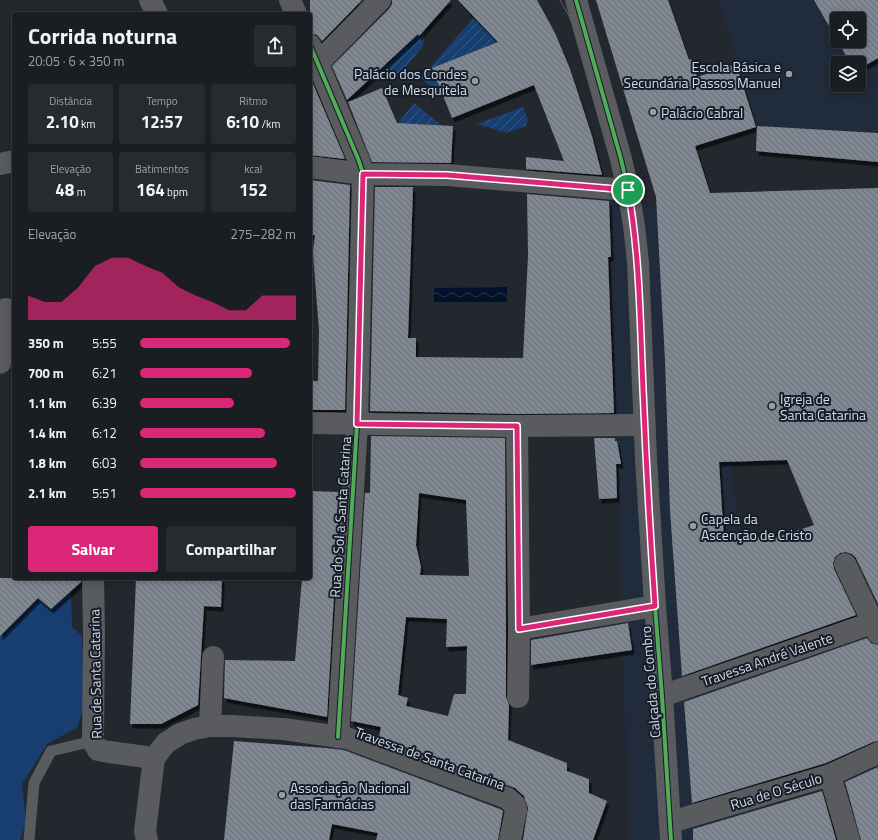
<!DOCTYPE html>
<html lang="pt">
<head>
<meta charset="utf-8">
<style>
	:root { --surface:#1a1e22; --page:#272b2f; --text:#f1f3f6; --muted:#9fa2a5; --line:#383c40; --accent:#db2777 }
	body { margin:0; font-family:"Titillium Web",sans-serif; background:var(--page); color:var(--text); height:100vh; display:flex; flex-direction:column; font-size:15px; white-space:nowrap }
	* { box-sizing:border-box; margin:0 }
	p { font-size:13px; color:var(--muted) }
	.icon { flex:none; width:22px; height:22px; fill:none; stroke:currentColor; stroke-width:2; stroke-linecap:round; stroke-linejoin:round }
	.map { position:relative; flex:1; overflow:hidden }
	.sheet { position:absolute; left:12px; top:12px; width:300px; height:568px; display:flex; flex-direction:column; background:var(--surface); border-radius:4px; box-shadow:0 2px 10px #0003,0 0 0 1px var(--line) }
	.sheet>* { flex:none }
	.tools { position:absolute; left:830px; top:12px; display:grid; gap:8px }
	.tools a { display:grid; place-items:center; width:36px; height:36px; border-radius:4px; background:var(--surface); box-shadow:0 2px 10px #0003,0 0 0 1px var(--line); font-size:20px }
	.pin { position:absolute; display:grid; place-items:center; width:34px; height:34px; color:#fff; margin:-17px; border:2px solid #fff; border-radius:50%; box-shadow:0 1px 4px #0007 }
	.round { display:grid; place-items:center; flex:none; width:42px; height:42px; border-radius:4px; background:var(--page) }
	.summary { display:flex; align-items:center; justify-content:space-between; height:68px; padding:0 16px }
	h1 { font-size:22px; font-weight:700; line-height:30px }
	.figures { display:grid; grid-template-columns:repeat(3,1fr); gap:6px; height:68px; padding:4px 16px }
	.figures div { display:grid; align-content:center; border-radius:4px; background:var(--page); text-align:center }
	.figures b { font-size:17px; font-weight:700 }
	.figures small { font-size:11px; font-weight:400 }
	.figures p { font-size:11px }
	.chart { height:112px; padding:8px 16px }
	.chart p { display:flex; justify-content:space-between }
	.chart svg { width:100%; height:72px; margin-top:4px; fill:var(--accent); opacity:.7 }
	.action { display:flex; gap:8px; margin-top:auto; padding:8px 16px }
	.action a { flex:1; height:46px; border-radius:4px; background:var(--accent); color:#fff; font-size:16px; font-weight:700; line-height:46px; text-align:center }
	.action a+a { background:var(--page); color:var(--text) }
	ul { padding:0 16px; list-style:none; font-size:13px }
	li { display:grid; grid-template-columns:64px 48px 1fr; align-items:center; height:30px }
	li i { height:10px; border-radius:5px; background:var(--accent) }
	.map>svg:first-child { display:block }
	.built { fill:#202b3b; fill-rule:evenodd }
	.green { fill:#183e70 }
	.garden { fill:url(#garden-furrows) }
	.water { fill:url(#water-waves) }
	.building { fill:url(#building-back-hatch); fill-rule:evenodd; filter:url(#shadow) }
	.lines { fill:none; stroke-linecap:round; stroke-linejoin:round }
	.service { stroke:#595b5e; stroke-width:11 }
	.minor { stroke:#595b5e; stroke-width:22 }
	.tertiary { stroke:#595b5e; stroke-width:22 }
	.tram { stroke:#5e6065; stroke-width:1 }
	.cycleway-casing { stroke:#141d29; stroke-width:6 }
	.cycleway { stroke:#51ab58; stroke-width:4 }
	.route-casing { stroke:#fff; stroke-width:8 }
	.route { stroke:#db2777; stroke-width:5 }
	.poi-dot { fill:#969ca3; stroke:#141d29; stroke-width:1.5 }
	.labels { text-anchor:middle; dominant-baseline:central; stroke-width:4; stroke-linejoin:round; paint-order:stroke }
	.poi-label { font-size:14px; fill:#d4dae2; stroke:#141d29; text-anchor:start }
	.street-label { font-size:14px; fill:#d4dae2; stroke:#141d29 }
</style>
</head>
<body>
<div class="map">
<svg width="878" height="840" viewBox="0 0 878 840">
	<defs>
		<pattern id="garden-furrows" width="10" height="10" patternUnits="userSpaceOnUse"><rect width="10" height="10" fill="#183e70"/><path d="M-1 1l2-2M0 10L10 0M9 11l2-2" fill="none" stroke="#395984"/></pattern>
		<pattern id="water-waves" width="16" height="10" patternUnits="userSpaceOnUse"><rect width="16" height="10" fill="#03112b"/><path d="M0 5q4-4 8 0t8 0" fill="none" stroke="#273349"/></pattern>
		<pattern id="building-back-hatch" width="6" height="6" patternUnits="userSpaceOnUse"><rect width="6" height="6" fill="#7f8792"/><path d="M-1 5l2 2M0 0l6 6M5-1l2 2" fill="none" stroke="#696e77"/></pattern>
		<filter id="shadow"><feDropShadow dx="2.5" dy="4.5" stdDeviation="0" flood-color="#0009"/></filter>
	</defs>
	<rect width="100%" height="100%" fill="#23282e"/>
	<g class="built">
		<path d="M 719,0 L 878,0 L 878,133 L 757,126 ZM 837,19 L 859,19 L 859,41 L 837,41 ZM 837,63 L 859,63 L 859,85 L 837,85 Z"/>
		<polygon points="609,198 707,218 766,815 765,840 629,840"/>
	</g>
	<polygon class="green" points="19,582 51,609 71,591 72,627 82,636 84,706 77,728 48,743 22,784 26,822 20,840 0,840 0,636"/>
	<g class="garden">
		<polygon points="474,17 498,42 432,68 444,98 421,78"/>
		<polygon points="425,28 423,46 400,74 380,71"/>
		<polygon points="414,103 441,125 398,123"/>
		<polygon points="523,107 528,120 526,126 506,133 477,124"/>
	</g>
	<polygon class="water" points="507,287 507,302 434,302 434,288"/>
	<g class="building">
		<polygon points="310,0 362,0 322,41 317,35 310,33"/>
		<polygon points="392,0 451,0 419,36 418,34 347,100 332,66 389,9 392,4"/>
		<polygon points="458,0 537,0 555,33 570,69 592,136 602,175 526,169 526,157 564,161 534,85 452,118 432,68 498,42"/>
		<path d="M 596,0 L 668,0 L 689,60 L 691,59 L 697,77 L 736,64 L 756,127 L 695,146 L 710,193 L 878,188 L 878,604 L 856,558 L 852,554 L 846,552 L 840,553 L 835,557 L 833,563 L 834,569 L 856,615 L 682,676 L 670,511 L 665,360 L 656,197 ZM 787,460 L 814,525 L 763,542 L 761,537 L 724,540 L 719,462 Z"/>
		<polygon points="814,0 878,0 878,58 859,69 859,63 848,63 848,60 838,41 859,41 859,19 837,19 837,40"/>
		<polygon points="310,77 345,159 310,155"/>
		<polygon points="382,88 397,123 453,126 451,163 372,162 348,102"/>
		<polygon points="757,126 878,133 878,162 756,151"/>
		<polygon points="310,180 350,185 345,410 310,410 310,381 318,381 319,330 314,267 313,251 315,235 310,235"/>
		<polygon points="375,187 413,187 408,338 416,338 416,357 523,358 528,255 527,194 609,201 611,257 608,257 614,413 517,414 370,411"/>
		<path d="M 371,436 L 505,438 L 506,629 L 506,697 L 509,705 L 508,740 L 567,763 L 567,771 L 589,779 L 589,793 L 607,801 L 593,840 L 523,840 L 528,808 L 524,796 L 515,788 L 379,737 L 381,727 L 351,721 L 365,493 L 370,493 ZM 419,493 L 466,500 L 469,576 L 420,575 L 421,567 L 416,545 ZM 406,617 L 447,619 L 446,647 L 467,646 L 466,694 L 454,694 L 448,716 L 406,706 L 408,698 L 398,695 Z"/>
		<polygon points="594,438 615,438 615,441 617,441 621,464 616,464 617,498 599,499"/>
		<polygon points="310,491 340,492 327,717 224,698 225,660 295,661 302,578 310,578"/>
		<polygon points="0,578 81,578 81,582 51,609 38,598 0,636"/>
		<polygon points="136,578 222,578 221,607 204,606 198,705 161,724 130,724"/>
		<polygon points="628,623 632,650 531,665 531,640"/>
		<polygon points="867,638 871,643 878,645 878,741 873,742 826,763 692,803 684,702"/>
		<polygon points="234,741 326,748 344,750 500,809 503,811 498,840 376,840 378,833 332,824 329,840 224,840"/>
		<polygon points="878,767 878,840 861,840 845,782"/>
		<polygon points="822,791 836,840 693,840 693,829"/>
	</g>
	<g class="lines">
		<polyline class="service" points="29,840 34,783 51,751 93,741"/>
		<g class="minor">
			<polyline points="150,0 157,14"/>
			<polyline points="290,0 296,14"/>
			<polyline points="310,45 359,161 363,174 357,424 338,737"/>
			<polyline points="318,63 380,0"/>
			<polyline points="0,164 14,161"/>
			<polyline points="310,167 363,174 447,175 628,190"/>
			<polyline points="0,363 6,309"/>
			<polyline points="310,423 517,426 644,425"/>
			<polyline points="517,426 519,629 518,697"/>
			<polyline points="845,564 878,633"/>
			<polyline points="93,578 94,632 93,741 98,750 109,752 154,758"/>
			<polyline points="519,629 655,606"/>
			<polyline points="662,696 872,623"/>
			<polyline points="210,726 213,657"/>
			<polyline points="154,758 166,743 180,734 194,729 210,726 232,726 283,729 347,738 507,798 515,805 516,810 510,840"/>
			<polyline points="830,775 849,840"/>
			<polyline points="671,822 830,775 878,753"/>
			<polyline points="147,840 145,831 154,758"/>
		</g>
		<polyline class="tertiary" points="576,0 621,159 628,190 634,226 638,262 646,459 655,606 662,696 671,840"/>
		<g class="tram">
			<polyline points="560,0 570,18 586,58 612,151 621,189 628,225 633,308 645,561 657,704 663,785 665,840"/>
			<polyline points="569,0 575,19"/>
			<path d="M 581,0 L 628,165 C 636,197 641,229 644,262 L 657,558 L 676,840"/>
		</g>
		<g class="cycleway-casing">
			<g id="cycleway">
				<polyline points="576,0 621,159 628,190 634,226 638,262 646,459 655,606 662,696 671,840"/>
				<polyline points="310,45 359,161 363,174 357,424 338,737"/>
			</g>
		</g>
		<use href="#cycleway" class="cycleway"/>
	</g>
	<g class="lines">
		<g class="route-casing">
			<path id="route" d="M 363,174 L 447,175 L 628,190 C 640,255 640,322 643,389 C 646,461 650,533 655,606 L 519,629 L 517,426 L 357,424 Z"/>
		</g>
		<use href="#route" class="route"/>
	</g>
	<g class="poi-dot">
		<circle cx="789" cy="74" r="4"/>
		<circle cx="475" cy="81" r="4"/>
		<circle cx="653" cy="112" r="4"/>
		<circle cx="772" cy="406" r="4"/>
		<circle cx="693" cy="526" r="4"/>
		<circle cx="282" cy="795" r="4"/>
	</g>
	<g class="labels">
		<g class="poi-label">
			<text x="781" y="66" text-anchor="end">Escola Básica e<tspan x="781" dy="16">Secundária Passos Manuel</tspan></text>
			<text x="467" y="73" text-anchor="end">Palácio dos Condes<tspan x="467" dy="16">de Mesquitela</tspan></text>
			<text x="661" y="112">Palácio Cabral</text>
			<text x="780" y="398">Igreja de<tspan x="780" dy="16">Santa Catarina</tspan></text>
			<text x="701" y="518">Capela da<tspan x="701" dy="16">Ascenção de Cristo</tspan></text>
			<text x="290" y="787">Associação Nacional<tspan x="290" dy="16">das Farmácias</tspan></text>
		</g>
		<g class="street-label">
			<text transform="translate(340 517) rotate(-86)">Rua do Sol a Santa Catarina</text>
			<text transform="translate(767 659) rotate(-19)">Travessa André Valente</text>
			<text transform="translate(95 674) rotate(-91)">Rua de Santa Catarina</text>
			<text transform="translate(650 682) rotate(-95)">Calçada do Combro</text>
			<text transform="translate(430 758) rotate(20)">Travessa de Santa Catarina</text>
			<text transform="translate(776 791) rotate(-17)">Rua de O Século</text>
		</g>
	</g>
</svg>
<div class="tools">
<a><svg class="icon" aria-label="locate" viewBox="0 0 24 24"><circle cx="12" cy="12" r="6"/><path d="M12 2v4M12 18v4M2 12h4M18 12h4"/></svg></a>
<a><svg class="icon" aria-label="layers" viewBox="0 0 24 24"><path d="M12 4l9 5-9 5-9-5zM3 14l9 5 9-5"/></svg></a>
</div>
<div class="pin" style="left:628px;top:190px;background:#1e9e55"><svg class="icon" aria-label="arrive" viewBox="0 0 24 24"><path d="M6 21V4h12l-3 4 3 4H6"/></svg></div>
<section class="sheet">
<div class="summary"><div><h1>Corrida noturna</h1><p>20:05 · 6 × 350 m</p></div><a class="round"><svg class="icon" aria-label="share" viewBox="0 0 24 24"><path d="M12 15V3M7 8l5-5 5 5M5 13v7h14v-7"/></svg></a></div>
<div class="figures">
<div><p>Distância</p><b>2.10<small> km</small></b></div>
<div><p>Tempo</p><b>12:57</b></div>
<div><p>Ritmo</p><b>6:10<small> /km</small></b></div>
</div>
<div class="figures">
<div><p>Elevação</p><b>48<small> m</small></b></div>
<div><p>Batimentos</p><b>164<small> bpm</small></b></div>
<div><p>kcal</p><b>152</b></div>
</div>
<div class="chart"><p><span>Elevação</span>275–282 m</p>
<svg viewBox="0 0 160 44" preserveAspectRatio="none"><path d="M0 44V29L10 33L20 33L30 24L40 11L50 6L60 6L70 11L80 15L90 24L100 29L110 33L120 38L130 38L140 29L150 29L160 29V44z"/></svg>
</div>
<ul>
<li><b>350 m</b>5:55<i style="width:96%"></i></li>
<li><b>700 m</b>6:21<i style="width:72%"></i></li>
<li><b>1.1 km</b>6:39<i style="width:60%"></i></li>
<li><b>1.4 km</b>6:12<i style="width:80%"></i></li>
<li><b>1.8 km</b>6:03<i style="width:88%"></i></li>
<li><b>2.1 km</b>5:51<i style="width:100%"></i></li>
</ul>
<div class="action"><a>Salvar</a><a>Compartilhar</a></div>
</section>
</div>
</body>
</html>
